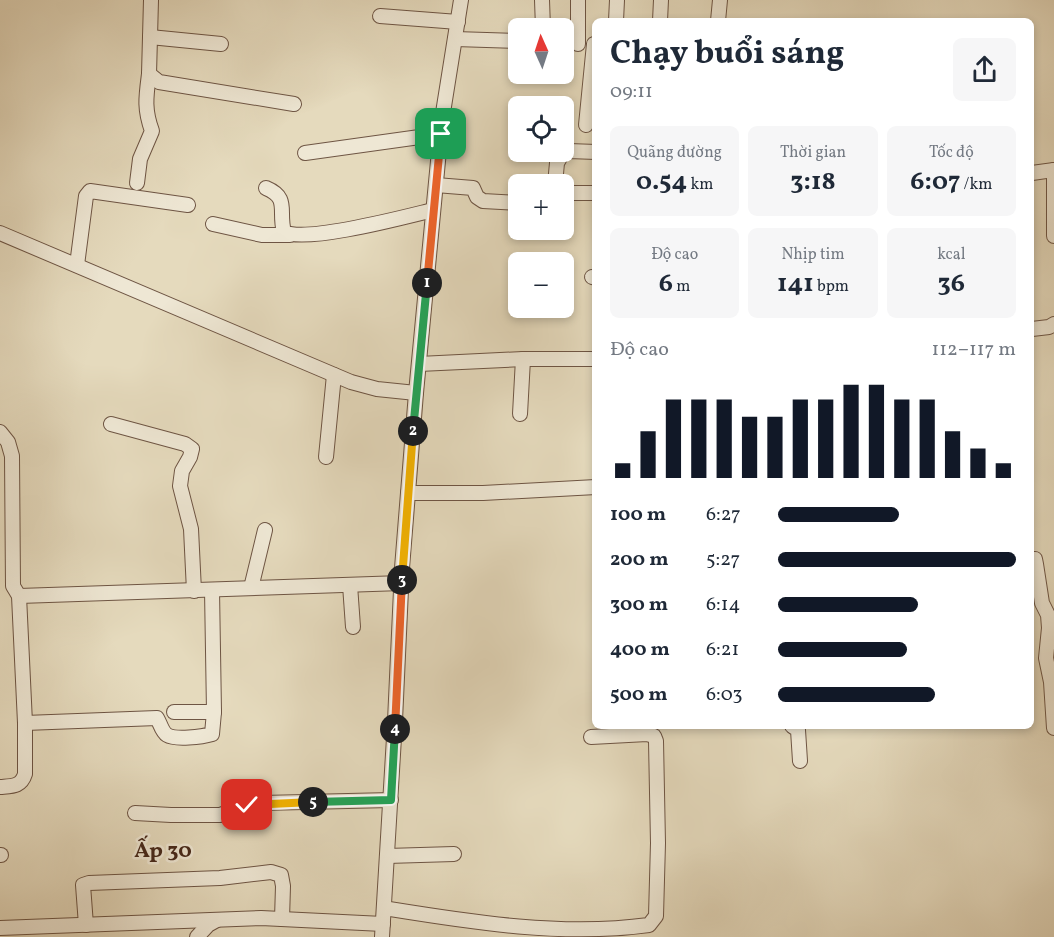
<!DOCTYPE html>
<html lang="vi">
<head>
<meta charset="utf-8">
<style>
	:root { --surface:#fff; --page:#f6f6f7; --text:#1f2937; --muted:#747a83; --accent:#111827 }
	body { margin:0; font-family:Vollkorn,serif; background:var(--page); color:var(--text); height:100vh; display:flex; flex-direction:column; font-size:22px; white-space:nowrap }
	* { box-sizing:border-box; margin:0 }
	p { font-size:20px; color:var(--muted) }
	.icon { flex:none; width:33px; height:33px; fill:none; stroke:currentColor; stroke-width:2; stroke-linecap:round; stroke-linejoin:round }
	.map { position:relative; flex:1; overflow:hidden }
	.panel { position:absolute; left:592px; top:18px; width:442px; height:711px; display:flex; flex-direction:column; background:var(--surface); border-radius:9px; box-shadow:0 3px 9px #0003 }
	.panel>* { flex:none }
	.needle { width:39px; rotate:357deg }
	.tools { position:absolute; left:508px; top:18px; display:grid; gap:12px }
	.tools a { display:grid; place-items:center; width:66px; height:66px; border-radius:9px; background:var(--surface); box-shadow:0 3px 9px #0003; font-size:30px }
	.pin { position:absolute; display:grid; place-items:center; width:51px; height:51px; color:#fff; margin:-26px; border-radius:12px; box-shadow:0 3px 9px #0006 }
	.km { position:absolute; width:30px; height:30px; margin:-15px; border-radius:50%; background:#222; color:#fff; font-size:16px; line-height:30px; text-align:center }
	.round { display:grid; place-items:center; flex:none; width:63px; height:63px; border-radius:9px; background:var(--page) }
	.overview { display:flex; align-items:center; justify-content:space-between; height:102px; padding:0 18px }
	h1 { font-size:33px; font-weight:700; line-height:45px }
	.metrics { display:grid; grid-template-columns:repeat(3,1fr); gap:9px; height:102px; padding:6px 18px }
	.metrics div { display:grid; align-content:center; border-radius:9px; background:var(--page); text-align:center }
	.metrics b { font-size:26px; font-weight:700 }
	.metrics small { font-size:16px; font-weight:400 }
	.metrics p { font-size:16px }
	.chart { height:168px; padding:12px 18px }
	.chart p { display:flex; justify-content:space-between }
	.chart svg { width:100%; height:108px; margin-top:6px; stroke:var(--accent); stroke-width:6 }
	ul { padding:0 18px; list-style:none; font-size:20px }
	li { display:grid; grid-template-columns:96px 72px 1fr; align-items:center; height:45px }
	li i { height:15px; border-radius:8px; background:var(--accent) }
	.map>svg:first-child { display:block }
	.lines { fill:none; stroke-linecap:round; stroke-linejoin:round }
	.minor-casing { stroke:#6e5544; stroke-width:16 }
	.minor { stroke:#eee7d4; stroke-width:14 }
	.split-1-casing { stroke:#fff; stroke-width:12 }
	.split-2-casing { stroke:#fff; stroke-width:12 }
	.split-3-casing { stroke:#fff; stroke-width:12 }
	.split-4-casing { stroke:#fff; stroke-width:12 }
	.split-5-casing { stroke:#fff; stroke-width:12 }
	.split-6-casing { stroke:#fff; stroke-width:12 }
	.split-1 { stroke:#f0652b; stroke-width:8 }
	.split-2 { stroke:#22a559; stroke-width:8 }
	.split-3 { stroke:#f5b400; stroke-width:8 }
	.split-4 { stroke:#f0652b; stroke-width:8 }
	.split-5 { stroke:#22a559; stroke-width:8 }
	.split-6 { stroke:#f5b400; stroke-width:8 }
	.labels { text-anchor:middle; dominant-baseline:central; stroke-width:5; stroke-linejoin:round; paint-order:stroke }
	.neighbourhood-label { font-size:22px; font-weight:bold; fill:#47291b; stroke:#eee7d4 }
</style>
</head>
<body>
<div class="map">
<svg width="1054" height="937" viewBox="0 0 1054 937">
	<rect width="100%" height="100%" fill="#e5dabd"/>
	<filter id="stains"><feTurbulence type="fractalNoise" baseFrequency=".00333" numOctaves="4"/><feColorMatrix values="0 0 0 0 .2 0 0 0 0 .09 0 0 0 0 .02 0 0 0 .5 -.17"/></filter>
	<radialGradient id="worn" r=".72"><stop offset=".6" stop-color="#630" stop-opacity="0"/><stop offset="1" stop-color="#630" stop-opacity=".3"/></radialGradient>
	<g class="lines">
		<g class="minor-casing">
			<g id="minor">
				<polyline points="151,0 149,74 159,82 294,104"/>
				<polyline points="542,0 543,28"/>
				<polyline points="578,0 578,44"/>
				<polyline points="380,16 458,22"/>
				<polyline points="616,21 617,0"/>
				<polyline points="660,21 661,0"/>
				<polyline points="718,21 720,0"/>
				<polyline points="150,37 221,44"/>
				<polyline points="455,39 519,41"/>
				<polyline points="586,125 594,44"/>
				<polyline points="305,153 441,134"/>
				<polyline points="1054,170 1054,236"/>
				<polyline points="1032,173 1054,170"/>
				<path d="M 137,183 L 140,159 L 152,131 C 144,109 146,97 149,74"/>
				<polyline points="555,184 557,163 562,154 569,151 596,152"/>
				<polyline points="436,185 473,188 477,197 483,201 519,203"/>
				<path d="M 266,188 C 290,198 278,211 284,232 C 307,243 404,217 433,210"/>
				<polyline points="564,193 596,193"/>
				<polyline points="213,224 262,235 290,235"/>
				<polyline points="0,233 351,382 377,389 416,393"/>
				<polyline points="77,265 86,196 90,191 188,205"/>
				<polyline points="592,277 596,278"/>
				<polyline points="1032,329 1049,327 1054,324"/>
				<polyline points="419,364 523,359 596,359"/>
				<polyline points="520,414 523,359"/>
				<polyline points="111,424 185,444 192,449 190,457 182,471 180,486 191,529 194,591"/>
				<path d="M 0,432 L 8,442 L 12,456 L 13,586 L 19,596 L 25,723 L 157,718 C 160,723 162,732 167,735 C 175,740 202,737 212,734 L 214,712 L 212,590"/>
				<polyline points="326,457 334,375"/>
				<polyline points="408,493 483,493 596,487"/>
				<polyline points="1032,559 1035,559 1036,564 1042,603 1048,615 1049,628 1046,658 1051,682 1054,728"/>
				<polyline points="350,585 353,627"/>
				<polyline points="251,588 265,530"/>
				<polyline points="19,596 402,583"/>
				<polyline points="174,712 214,712"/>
				<polyline points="792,726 798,730 800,761"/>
				<path d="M 0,787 C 12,786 21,787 25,774 L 25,723"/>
				<polyline points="135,813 171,815 220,815 247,805 262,803 391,800"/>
				<polyline points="0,855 1,855"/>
				<polyline points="387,856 454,854"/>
				<path d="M 384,908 C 471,922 561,937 649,925 L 656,916 L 658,843 L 656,741 L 654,736 L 647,734 L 591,737"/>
				<polyline points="86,925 83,885 89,883 220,878 271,872 281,875 283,886 282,919"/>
				<polyline points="0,928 261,918 383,924"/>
				<polyline points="197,937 208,925 217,920"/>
				<polyline points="382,937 395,721 402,568 416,393 442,119 461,0"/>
			</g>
		</g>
		<use href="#minor" class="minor"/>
	</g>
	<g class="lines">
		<g class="split-1-casing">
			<polyline id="split-1" points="427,283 441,134"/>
		</g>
		<g class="split-2-casing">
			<polyline id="split-2" points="413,431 427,283"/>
		</g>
		<g class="split-3-casing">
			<polyline id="split-3" points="402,580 413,431"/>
		</g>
		<g class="split-4-casing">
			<polyline id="split-4" points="395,729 402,580"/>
		</g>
		<g class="split-5-casing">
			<polyline id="split-5" points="313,802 391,800 395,729"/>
		</g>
		<g class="split-6-casing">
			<polyline id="split-6" points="247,805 313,802"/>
		</g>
		<use href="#split-1" class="split-1"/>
		<use href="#split-2" class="split-2"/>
		<use href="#split-3" class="split-3"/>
		<use href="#split-4" class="split-4"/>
		<use href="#split-5" class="split-5"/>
		<use href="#split-6" class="split-6"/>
	</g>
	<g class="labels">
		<g class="neighbourhood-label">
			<text x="163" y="851">Ấp 30</text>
		</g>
	</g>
	<rect width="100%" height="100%" filter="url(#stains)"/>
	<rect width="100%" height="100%" fill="url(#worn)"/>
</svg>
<div class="tools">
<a><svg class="needle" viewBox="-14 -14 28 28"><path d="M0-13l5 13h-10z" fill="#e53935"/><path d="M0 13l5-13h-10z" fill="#747a83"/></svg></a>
<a><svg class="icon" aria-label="locate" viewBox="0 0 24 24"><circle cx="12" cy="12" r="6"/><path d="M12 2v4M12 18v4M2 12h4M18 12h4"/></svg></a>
<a>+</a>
<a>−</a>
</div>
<div class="pin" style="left:441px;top:134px;background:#1e9e55"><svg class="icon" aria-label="arrive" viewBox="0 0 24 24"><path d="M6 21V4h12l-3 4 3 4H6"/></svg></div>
<div class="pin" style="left:247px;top:805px;background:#d93025"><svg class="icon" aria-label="check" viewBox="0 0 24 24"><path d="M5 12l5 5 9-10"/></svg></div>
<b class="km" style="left:427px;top:283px">1</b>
<b class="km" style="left:413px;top:431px">2</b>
<b class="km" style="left:402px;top:580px">3</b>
<b class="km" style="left:395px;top:729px">4</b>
<b class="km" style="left:313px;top:802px">5</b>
<section class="panel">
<div class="overview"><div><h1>Chạy buổi sáng</h1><p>09:11</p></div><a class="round"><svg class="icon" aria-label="share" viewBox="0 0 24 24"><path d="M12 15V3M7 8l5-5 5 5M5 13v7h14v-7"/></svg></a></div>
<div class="metrics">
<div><p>Quãng đường</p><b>0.54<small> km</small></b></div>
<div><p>Thời gian</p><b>3:18</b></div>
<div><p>Tốc độ</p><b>6:07<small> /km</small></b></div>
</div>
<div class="metrics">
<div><p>Độ cao</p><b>6<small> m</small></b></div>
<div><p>Nhịp tim</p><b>141<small> bpm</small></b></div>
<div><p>kcal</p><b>36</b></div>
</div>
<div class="chart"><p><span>Độ cao</span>112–117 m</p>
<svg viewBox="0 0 160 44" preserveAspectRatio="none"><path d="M5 44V38M15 44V25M25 44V12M35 44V12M45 44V12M55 44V19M65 44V19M75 44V12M85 44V12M95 44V6M105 44V6M115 44V12M125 44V12M135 44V25M145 44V32M155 44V38"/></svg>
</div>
<ul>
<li><b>100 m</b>6:27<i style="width:51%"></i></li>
<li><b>200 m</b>5:27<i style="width:100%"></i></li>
<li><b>300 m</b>6:14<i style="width:59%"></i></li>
<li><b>400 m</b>6:21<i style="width:54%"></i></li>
<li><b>500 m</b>6:03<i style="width:66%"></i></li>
</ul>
</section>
</div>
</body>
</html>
